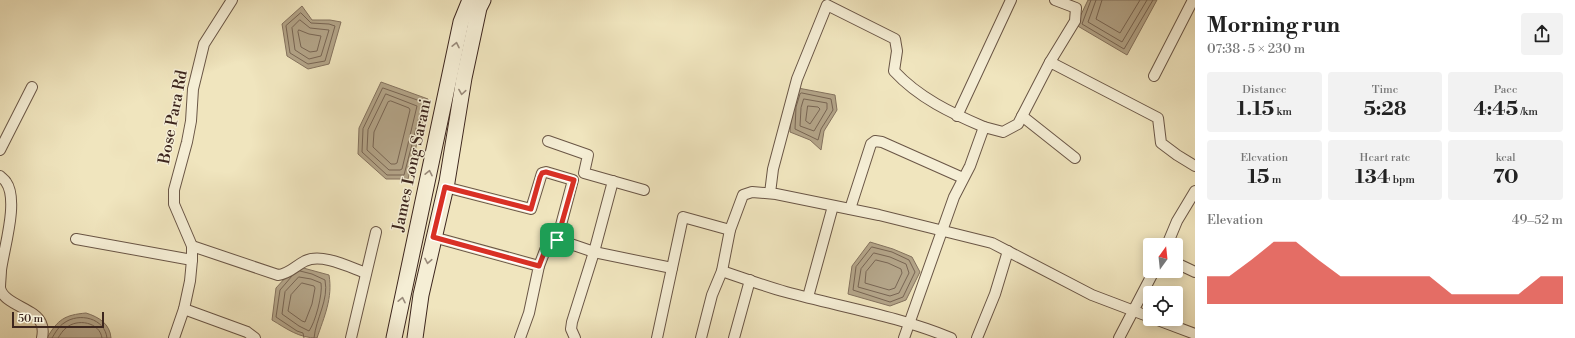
<!DOCTYPE html>
<html lang="en">
<head>
<meta charset="utf-8">
<style>
	:root { --surface:#fff; --page:#f2f2f2; --text:#222; --muted:#767676; --accent:#d93025 }
	body { margin:0; font-family:"Libre Bodoni",serif; background:var(--page); color:var(--text); height:100vh; display:flex; flex-direction:column; font-size:15px; white-space:nowrap }
	* { box-sizing:border-box; margin:0 }
	p { font-size:13px; color:var(--muted) }
	.icon { flex:none; width:22px; height:22px; fill:none; stroke:currentColor; stroke-width:2; stroke-linecap:round; stroke-linejoin:round }
	.map { position:relative; flex:1; overflow:hidden }
	.side { display:flex; flex-direction:column; background:var(--surface); width:380px }
	.side>* { flex:none }
	.needle { width:26px; rotate:15deg }
	.controls { position:absolute; left:1143px; top:238px; display:grid; gap:8px }
	.controls a { display:grid; place-items:center; width:40px; height:40px; border-radius:4px; background:var(--surface); box-shadow:0 2px 10px #0003; font-size:20px }
	.scale { position:absolute; left:12px; bottom:10px; width:92px; box-sizing:border-box; padding-left:4px; border:2px solid #3d261e; border-top:0; font-size:11px; line-height:14px; white-space:nowrap; color:#3d261e; -webkit-text-stroke:3px #f5eed5; paint-order:stroke }
	.pin { position:absolute; display:grid; place-items:center; width:34px; height:34px; color:#fff; margin:-17px; border-radius:8px; box-shadow:0 2px 6px #0006 }
	.round { display:grid; place-items:center; flex:none; width:42px; height:42px; border-radius:4px; background:var(--page) }
	.head { display:flex; align-items:center; justify-content:space-between; height:68px; padding:0 12px }
	h1 { font-size:22px; font-weight:800; line-height:30px }
	.figures { display:grid; grid-template-columns:repeat(3,1fr); gap:6px; height:68px; padding:4px 12px }
	.figures div { display:grid; align-content:center; border-radius:4px; background:var(--page); text-align:center }
	.figures b { font-size:20px; font-weight:800 }
	.figures small { font-size:11px; font-weight:400 }
	.figures p { font-size:11px }
	.chart { height:112px; padding:8px 12px }
	.chart p { display:flex; justify-content:space-between }
	.chart svg { width:100%; height:72px; margin-top:4px; fill:var(--accent); opacity:.7 }
	main { display:flex; flex:1; min-height:0 }
	.map>svg:first-child { display:block }
	.water { fill:#b3a488; stroke:#84725e }
	.lines { fill:none; stroke-linecap:round; stroke-linejoin:round }
	.shore { stroke:#786553; stroke-width:1 }
	.minor-casing { stroke:#6a5646; stroke-width:12 }
	.secondary-casing { stroke:#3d261e; stroke-width:17 }
	.minor { stroke:#f5eed5; stroke-width:10 }
	.secondary { stroke:#f5eed5; stroke-width:15 }
	.oneway { stroke:#998a7a }
	.route-casing { stroke:#fff; stroke-width:8 }
	.route { stroke:#d93025; stroke-width:5 }
	.labels { text-anchor:middle; dominant-baseline:central; stroke-width:3; stroke-linejoin:round; paint-order:stroke }
	.street-label { font-size:16px; fill:#3d261e; stroke:#f5eed5 }
</style>
</head>
<body>
<main>
<div class="map">
<svg width="1195" height="338" viewBox="0 0 1195 338">
	<rect width="100%" height="100%" fill="#f0e5be"/>
	<filter id="stains"><feTurbulence type="fractalNoise" baseFrequency=".005" numOctaves="4"/><feColorMatrix values="0 0 0 0 .2 0 0 0 0 .09 0 0 0 0 .02 0 0 0 .5 -.17"/></filter>
	<radialGradient id="worn" r=".72"><stop offset=".6" stop-color="#630" stop-opacity="0"/><stop offset="1" stop-color="#630" stop-opacity=".3"/></radialGradient>
	<g class="water">
		<polygon points="1088,0 1157,0 1127,55 1076,25"/>
		<polygon points="302,6 312,20 330,20 341,22 329,64 308,69 287,56 282,24"/>
		<polygon points="381,82 428,99 408,179 386,179 358,154 359,128"/>
		<polygon points="798,88 835,95 837,110 824,131 821,150 810,140 790,132 792,106"/>
		<polygon points="870,242 893,249 912,257 920,272 906,300 890,306 848,294 852,266"/>
		<path d="M 296,266 L 329,275 C 333,298 324,317 317,338 C 299,338 287,329 272,320 L 276,288 Z"/>
		<path d="M 86,313 C 99,317 110,324 111,338 L 47,338 C 58,319 65,315 86,313 Z"/>
	</g>
	<g class="lines">
		<g class="shore">
			<polyline points="1091,0 1082,24 1124,49 1153,0"/>
			<polyline points="1096,0 1088,22 1122,42 1147,0"/>
			<polyline points="1102,0 1096,19 1120,33 1140,0"/>
			<polygon points="301,13 311,23 329,24 335,26 325,61 308,64 290,53 286,26"/>
			<polygon points="300,20 310,28 329,30 321,56 309,59 295,50 292,28"/>
			<polygon points="299,30 309,34 321,36 317,51 310,52 301,47 298,32"/>
			<polygon points="383,88 423,102 404,175 387,175 362,152 363,129"/>
			<polygon points="802,93 831,99 833,110 821,129 818,140 795,129 796,107 800,94"/>
			<polygon points="386,94 417,106 402,169 400,170 389,170 367,150 368,130"/>
			<polygon points="804,99 827,103 827,109 814,131 800,126 801,108"/>
			<polygon points="391,101 409,108 410,110 397,163 395,164 391,164 373,147 374,132 388,102"/>
			<polygon points="808,106 818,107 820,109 810,124 806,121"/>
			<polygon points="872,247 892,252 909,260 915,272 903,297 890,302 853,290 856,267"/>
			<polygon points="874,253 890,257 906,264 909,273 899,293 890,296 858,287 861,269"/>
			<polygon points="876,260 888,263 901,269 902,273 895,288 889,290 865,283 866,272"/>
			<path d="M 300,271 L 312,274 L 325,280 C 329,300 316,318 314,338"/>
			<polyline points="292,276 280,290 276,317 297,331 303,333 304,338"/>
			<path d="M 299,277 L 311,279 L 321,283 C 323,294 315,323 309,331 L 299,326 L 282,314 L 285,292 Z"/>
			<polygon points="302,283 314,286 315,288 312,304 305,322 302,321 288,311 291,295"/>
			<path d="M 52,338 C 55,333 59,326 64,323 C 79,312 105,318 107,338"/>
			<path d="M 58,338 C 60,335 63,330 66,328 C 77,318 100,322 102,338"/>
		</g>
		<g class="minor-casing">
			<g id="minor">
				<polyline points="1050,62 1075,21 1076,8 1055,0"/>
				<polyline points="1154,76 1193,0"/>
				<polyline points="957,116 1011,0"/>
				<polyline points="1022,116 1075,158"/>
				<polyline points="548,141 588,155 584,173 644,190"/>
				<polyline points="0,150 32,87"/>
				<path d="M 0,176 C 2,178 5,180 6,182 C 19,200 4,248 1,270 C 1,275 0,282 0,288 C 4,305 35,308 41,323 C 43,327 43,333 42,338"/>
				<polyline points="445,187 531,209 542,173 546,172 573,180 557,240"/>
				<path d="M 770,193 L 773,169 L 797,79 L 827,5 L 895,39 L 897,51 L 894,71 C 919,98 951,113 984,127"/>
				<polyline points="850,209 871,144 875,141 882,142 963,178"/>
				<polyline points="433,237 539,266 529,313 520,338"/>
				<polyline points="76,239 192,260"/>
				<polyline points="1167,245 1177,221 1195,191"/>
				<path d="M 192,246 L 278,275 C 289,274 295,266 305,261 C 322,253 349,267 366,273"/>
				<polyline points="1176,263 1195,272"/>
				<polyline points="539,266 549,240 553,238 594,252 672,268"/>
				<path d="M 722,271 C 743,278 764,286 786,292 C 841,307 898,316 951,338"/>
				<polyline points="808,297 833,206"/>
				<polyline points="184,309 247,332 255,338"/>
				<polyline points="1155,319 1195,334"/>
				<polyline points="174,338 184,309 190,281 192,260 192,246 174,204 174,190 187,142 191,121 193,89 204,44 232,0"/>
				<polyline points="351,338 376,232"/>
				<polyline points="575,338 571,329 572,322 594,252 613,181"/>
				<polyline points="657,338 683,217 730,230"/>
				<polyline points="701,338 712,295 722,271 730,230 743,195 752,192 776,194 879,215 992,243 1092,295 1150,317"/>
				<polyline points="734,338 750,280"/>
				<polyline points="904,338 954,197 970,166 984,127 1003,132 1018,124 1050,62 1158,118 1161,143 1177,155 1195,166"/>
				<polyline points="977,338 995,294 1008,251"/>
				<polyline points="1119,338 1154,271"/>
			</g>
		</g>
		<g class="secondary-casing">
			<g id="secondary">
				<polyline points="394,338 461,22 470,0"/>
				<polyline points="415,338 421,295 447,182 464,78 479,8 483,0"/>
			</g>
		</g>
		<use href="#minor" class="minor"/>
		<use href="#secondary" class="secondary"/>
	</g>
	<defs><path id="oneway-chevron" d="M-2-3.5L2.5 0L-2 3.5" fill="none" stroke-width="1.6" stroke-linecap="round" stroke-linejoin="round"/></defs>
	<g class="oneway">
		<use href="#oneway-chevron" transform="translate(456 45) rotate(-78)"/>
		<use href="#oneway-chevron" transform="translate(462 92) rotate(99)"/>
		<use href="#oneway-chevron" transform="translate(429 173) rotate(-78)"/>
		<use href="#oneway-chevron" transform="translate(428 261) rotate(101)"/>
		<use href="#oneway-chevron" transform="translate(402 300) rotate(-78)"/>
	</g>
	<g class="lines">
		<g class="route-casing">
			<polygon id="route" points="546,172 574,180 557,240 553,238 549,240 539,266 433,237 445,187 531,209 540,177 542,173"/>
		</g>
		<use href="#route" class="route"/>
	</g>
	<g class="labels">
		<g class="street-label">
			<text transform="translate(173 117) rotate(-79)">Bose Para Rd</text>
			<text transform="translate(412 165) rotate(-78)">James Long Sarani</text>
		</g>
	</g>
	<rect width="100%" height="100%" filter="url(#stains)"/>
	<rect width="100%" height="100%" fill="url(#worn)"/>
</svg>
<div class="controls">
<a><svg class="needle" viewBox="-14 -14 28 28"><path d="M0-13l5 13h-10z" fill="#e53935"/><path d="M0 13l5-13h-10z" fill="#767676"/></svg></a>
<a><svg class="icon" aria-label="locate" viewBox="0 0 24 24"><circle cx="12" cy="12" r="6"/><path d="M12 2v4M12 18v4M2 12h4M18 12h4"/></svg></a>
</div>
<div class="scale">50 m</div>
<div class="pin" style="left:557px;top:240px;background:#1e9e55"><svg class="icon" aria-label="arrive" viewBox="0 0 24 24"><path d="M6 21V4h12l-3 4 3 4H6"/></svg></div>
</div>
<section class="side">
<div class="head"><div><h1>Morning run</h1><p>07:38 · 5 × 230 m</p></div><a class="round"><svg class="icon" aria-label="share" viewBox="0 0 24 24"><path d="M12 15V3M7 8l5-5 5 5M5 13v7h14v-7"/></svg></a></div>
<div class="figures">
<div><p>Distance</p><b>1.15<small> km</small></b></div>
<div><p>Time</p><b>5:28</b></div>
<div><p>Pace</p><b>4:45<small> /km</small></b></div>
</div>
<div class="figures">
<div><p>Elevation</p><b>15<small> m</small></b></div>
<div><p>Heart rate</p><b>134<small> bpm</small></b></div>
<div><p>kcal</p><b>70</b></div>
</div>
<div class="chart"><p><span>Elevation</span>49–52 m</p>
<svg viewBox="0 0 160 44" preserveAspectRatio="none"><path d="M0 44V27L10 27L20 17L30 6L40 6L50 17L60 27L70 27L80 27L90 27L100 27L110 38L120 38L130 38L140 38L150 27L160 27V44z"/></svg>
</div>
</section>
</main>
</body>
</html>
